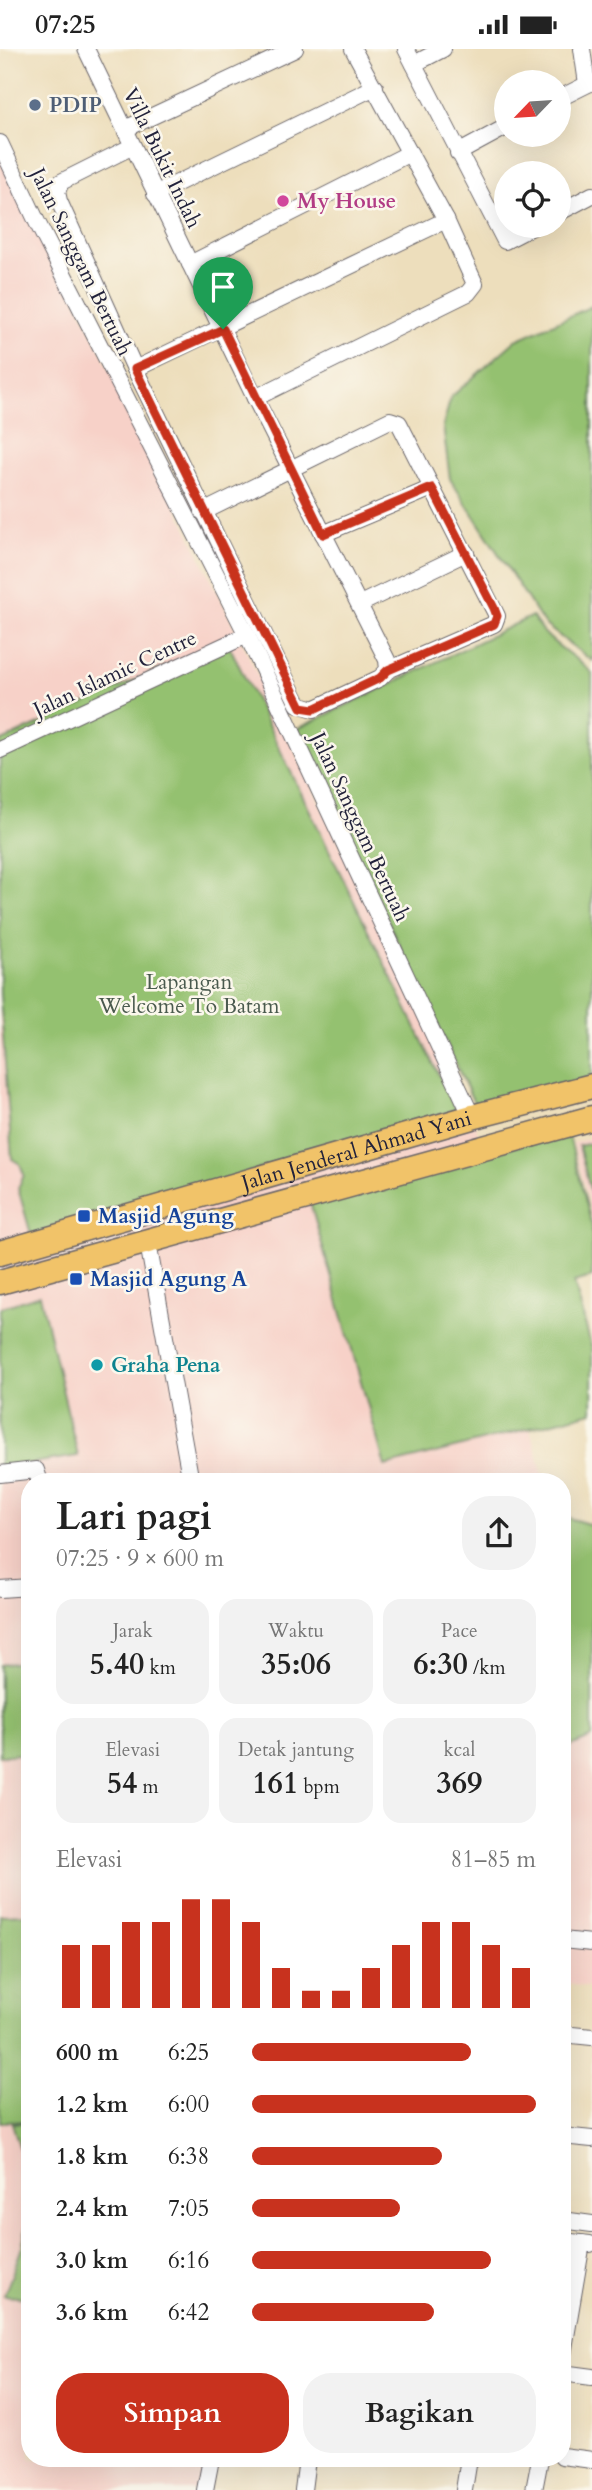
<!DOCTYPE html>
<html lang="id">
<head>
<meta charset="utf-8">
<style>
	:root { --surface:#fff; --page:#f2f2f2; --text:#222; --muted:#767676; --accent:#c8321e }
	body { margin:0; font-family:Cardo,serif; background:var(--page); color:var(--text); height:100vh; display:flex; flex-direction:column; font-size:26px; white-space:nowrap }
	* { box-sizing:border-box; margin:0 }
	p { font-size:23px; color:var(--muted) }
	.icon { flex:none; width:38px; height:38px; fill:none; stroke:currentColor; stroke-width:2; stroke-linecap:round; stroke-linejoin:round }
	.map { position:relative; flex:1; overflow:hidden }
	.drawer { position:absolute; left:21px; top:1424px; width:550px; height:994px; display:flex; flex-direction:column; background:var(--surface); border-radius:28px; box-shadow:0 7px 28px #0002 }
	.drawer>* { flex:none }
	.needle { width:46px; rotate:245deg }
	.tools { position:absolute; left:494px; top:21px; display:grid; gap:14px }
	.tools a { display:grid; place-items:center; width:77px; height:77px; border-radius:50%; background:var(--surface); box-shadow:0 7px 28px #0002; font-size:35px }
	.pin { position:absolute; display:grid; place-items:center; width:60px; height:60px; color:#fff; margin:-72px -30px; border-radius:50% 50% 50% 0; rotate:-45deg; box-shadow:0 0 7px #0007 }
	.pin .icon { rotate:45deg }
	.round { display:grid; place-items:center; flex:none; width:74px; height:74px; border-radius:28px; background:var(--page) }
	.summary { display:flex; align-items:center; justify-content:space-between; height:119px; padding:0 35px }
	h1 { font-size:38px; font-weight:600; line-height:52px }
	.stats { display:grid; grid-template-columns:repeat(3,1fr); gap:10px; height:119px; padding:7px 35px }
	.stats div { display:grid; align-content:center; border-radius:18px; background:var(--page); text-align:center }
	.stats b { font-size:30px; font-weight:600 }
	.stats small { font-size:19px; font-weight:400 }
	.stats p { font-size:19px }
	.chart { height:196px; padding:14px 35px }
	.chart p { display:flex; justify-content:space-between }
	.chart svg { width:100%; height:126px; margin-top:7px; stroke:var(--accent); stroke-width:6 }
	.action { display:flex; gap:14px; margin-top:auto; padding:14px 35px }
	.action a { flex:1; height:80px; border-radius:28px; background:var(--accent); color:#fff; font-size:28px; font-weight:600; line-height:80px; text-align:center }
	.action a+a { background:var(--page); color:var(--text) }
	ul { padding:0 35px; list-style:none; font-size:23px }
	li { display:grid; grid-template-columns:112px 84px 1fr; align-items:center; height:52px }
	li i { height:18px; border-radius:9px; background:var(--accent) }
	.status { display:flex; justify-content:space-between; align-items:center; height:49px; padding:0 35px; background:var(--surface); direction:ltr }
	.status svg { height:19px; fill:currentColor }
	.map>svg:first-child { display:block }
	.built { fill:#f7d1c8 }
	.green { fill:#94c170; stroke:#5b7256; stroke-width:2 }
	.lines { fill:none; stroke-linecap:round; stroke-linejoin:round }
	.minor-casing { stroke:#696468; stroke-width:18 }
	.highway-casing { stroke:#696468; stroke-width:27 }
	.minor { stroke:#fff; stroke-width:16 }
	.highway { stroke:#f1c369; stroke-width:24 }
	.route-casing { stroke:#fff; stroke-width:14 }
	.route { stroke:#c8321e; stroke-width:9 }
	.service-dot { fill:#5c6f8a; stroke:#fbf7ec; stroke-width:2.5 }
	.hotel-dot { fill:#d1479c; stroke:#fbf7ec; stroke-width:2.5 }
	.transit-dot { fill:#1a4fb4; stroke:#fbf7ec; stroke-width:2.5 }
	.culture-dot { fill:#0f9aa8; stroke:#fbf7ec; stroke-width:2.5 }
	.labels { text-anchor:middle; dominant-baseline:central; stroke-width:5; stroke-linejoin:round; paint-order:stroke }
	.service-label { font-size:21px; font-weight:bold; fill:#4e5e75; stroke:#fbf7ec; text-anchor:start }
	.street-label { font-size:21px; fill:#22223b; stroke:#fbf7ec }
	.hotel-label { font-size:21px; font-weight:bold; fill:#b23c85; stroke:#fbf7ec; text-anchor:start }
	.park-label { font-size:21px; fill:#4a5a4e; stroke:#fbf7ec }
	.transit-label { font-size:21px; font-weight:bold; fill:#164399; stroke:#fbf7ec; text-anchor:start }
	.culture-label { font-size:21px; font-weight:bold; fill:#0d838f; stroke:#fbf7ec; text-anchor:start }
</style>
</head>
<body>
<div class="status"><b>07:25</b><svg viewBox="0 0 49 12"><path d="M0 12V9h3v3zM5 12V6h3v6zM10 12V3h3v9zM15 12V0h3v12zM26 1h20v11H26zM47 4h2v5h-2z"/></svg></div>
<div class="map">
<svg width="592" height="2441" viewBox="0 0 592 2441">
	<rect width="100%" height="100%" fill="#fbf7ec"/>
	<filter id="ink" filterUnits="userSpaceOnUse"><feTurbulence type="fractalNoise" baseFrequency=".0143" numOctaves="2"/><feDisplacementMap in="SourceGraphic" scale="14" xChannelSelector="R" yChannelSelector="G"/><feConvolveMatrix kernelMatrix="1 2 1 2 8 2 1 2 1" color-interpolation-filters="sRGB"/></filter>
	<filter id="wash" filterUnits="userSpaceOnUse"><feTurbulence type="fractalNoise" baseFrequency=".00686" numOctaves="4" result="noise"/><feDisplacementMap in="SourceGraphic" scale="28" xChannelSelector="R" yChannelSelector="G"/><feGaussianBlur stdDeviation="1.57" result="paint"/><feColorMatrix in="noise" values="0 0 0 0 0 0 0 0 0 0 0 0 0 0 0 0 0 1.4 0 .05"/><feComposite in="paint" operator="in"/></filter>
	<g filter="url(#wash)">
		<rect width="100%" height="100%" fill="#eddebc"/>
		<g class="built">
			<polygon points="0,94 472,1068 499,1136 464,1145 545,1433 30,1433 30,2410 211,2410 205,2441 0,2441"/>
			<polygon points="592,1089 592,1167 573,1094"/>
			<polygon points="592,1688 592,1939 562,1934 562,1701"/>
		</g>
		<g class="green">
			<polygon points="592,257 592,612 544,575 450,430 443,377 451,348 516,291"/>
			<path d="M 532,567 C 549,596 569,601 592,624 L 592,1028 L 477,1060 L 297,680 Z"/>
			<polygon points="226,590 456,1061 32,1189 18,1139 24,1126 20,1115 12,1110 0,945 0,693"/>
			<polygon points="568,1083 592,1177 592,1228 574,1233 592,1300 592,1363 385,1417 310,1153"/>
			<polygon points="592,1094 592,1148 579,1097"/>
			<polygon points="40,1246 78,1407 0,1419 0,1259"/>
			<polygon points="562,1467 592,1476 592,1688 562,1701"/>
			<polygon points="30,1612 30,1704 0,1707 0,1616"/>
			<polygon points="30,1865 30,2072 0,2073 0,1866"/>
			<polygon points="12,2074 30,2074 30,2132"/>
			<polygon points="30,2160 30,2249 4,2247 22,2198"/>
		</g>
	</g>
	<g filter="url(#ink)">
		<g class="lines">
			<g class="minor-casing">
				<g id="minor">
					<polyline points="86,0 255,349 387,611 388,621 380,629 314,660 298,655 135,320 59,152 57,143 61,133 133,97"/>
					<polyline points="406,0 505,192 534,177"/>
					<polyline points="582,0 587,35"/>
					<polyline points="414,15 443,0"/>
					<polyline points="558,50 592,33"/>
					<polyline points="125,80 295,0"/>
					<polyline points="0,94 37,173 247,586 472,1068"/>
					<polyline points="458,104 506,78"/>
					<polyline points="155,145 375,38"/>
					<polyline points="558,164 592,146"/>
					<polyline points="190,215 410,104"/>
					<polyline points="135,320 446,171"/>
					<polyline points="255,349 468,244 475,235 446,171 353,0"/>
					<polyline points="203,463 390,371 399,374 497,567 494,575 388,621"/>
					<polyline points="323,485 432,439"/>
					<polyline points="360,555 466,504"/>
					<polyline points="0,701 247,586"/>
					<polyline points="148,1194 191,1433"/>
					<polyline points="0,1425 36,1421 40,1433"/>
					<polyline points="0,1540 30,1538"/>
					<polyline points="562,1891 592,1894"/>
					<polyline points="562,1985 592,1988"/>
					<polyline points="562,2087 592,2090"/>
					<polyline points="562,2171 592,2175"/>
					<polyline points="562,2192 590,2195"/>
					<polyline points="562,2311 582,2194"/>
					<polyline points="562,2324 592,2328"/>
					<polyline points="562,2407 592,2411"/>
					<polyline points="205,2441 211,2410"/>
					<polyline points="303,2441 307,2410"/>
					<polyline points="464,2441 469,2410"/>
					<polyline points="534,2441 540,2410"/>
				</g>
			</g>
			<g class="highway-casing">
				<g id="highway">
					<path id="s1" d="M 0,1204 L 472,1068 L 592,1037"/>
					<polyline points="0,1233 592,1069"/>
				</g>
			</g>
			<use href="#minor" class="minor"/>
			<use href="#highway" class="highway"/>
		</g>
	</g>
	<g class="lines" filter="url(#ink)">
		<g class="route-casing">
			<polygon id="route" points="223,280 323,485 432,439 494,559 497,567 494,575 388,621 380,629 314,660 301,658 135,320"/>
		</g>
		<use href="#route" class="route"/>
	</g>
	<circle class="service-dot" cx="35" cy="56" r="7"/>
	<circle class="hotel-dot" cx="283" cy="152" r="7"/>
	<g class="transit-dot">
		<rect x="77" y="1160" width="14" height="14" rx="3.5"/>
		<rect x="69" y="1223" width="14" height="14" rx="3.5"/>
	</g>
	<circle class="culture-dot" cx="97" cy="1316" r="7"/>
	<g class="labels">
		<g class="service-label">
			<text x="49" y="56">PDIP</text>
		</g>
		<g class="street-label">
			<text transform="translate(162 109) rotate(64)">Villa Bukit Indah</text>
			<text transform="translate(81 213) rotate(64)">Jalan Sanggam Bertuah</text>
			<text transform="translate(115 625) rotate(-25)">Jalan Islamic Centre</text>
			<text transform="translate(360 778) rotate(65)">Jalan Sanggam Bertuah</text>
			<text stroke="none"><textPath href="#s1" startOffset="371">Jalan Jenderal Ahmad Yani</textPath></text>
		</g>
		<g class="hotel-label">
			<text x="297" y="152">My House</text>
		</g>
		<g class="park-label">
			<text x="189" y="933">Lapangan<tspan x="189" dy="24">Welcome To Batam</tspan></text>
		</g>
		<g class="transit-label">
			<text x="98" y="1167">Masjid Agung</text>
			<text x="90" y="1230">Masjid Agung A</text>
		</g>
		<g class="culture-label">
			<text x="111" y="1316">Graha Pena</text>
		</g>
	</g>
</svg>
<div class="tools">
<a><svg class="needle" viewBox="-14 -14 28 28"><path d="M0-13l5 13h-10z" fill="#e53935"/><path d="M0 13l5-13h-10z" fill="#767676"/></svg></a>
<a><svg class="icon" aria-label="locate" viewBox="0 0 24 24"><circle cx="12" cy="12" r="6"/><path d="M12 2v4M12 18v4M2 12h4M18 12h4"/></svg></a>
</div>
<div class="pin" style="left:223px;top:280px;background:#1e9e55"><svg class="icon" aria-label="arrive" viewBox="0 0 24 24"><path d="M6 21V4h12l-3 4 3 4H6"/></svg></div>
<section class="drawer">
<div class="summary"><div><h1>Lari pagi</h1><p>07:25 · 9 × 600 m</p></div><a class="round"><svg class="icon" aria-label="share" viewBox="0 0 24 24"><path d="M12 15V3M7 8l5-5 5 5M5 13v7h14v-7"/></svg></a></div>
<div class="stats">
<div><p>Jarak</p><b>5.40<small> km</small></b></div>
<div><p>Waktu</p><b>35:06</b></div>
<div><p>Pace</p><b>6:30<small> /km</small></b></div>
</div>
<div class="stats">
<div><p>Elevasi</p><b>54<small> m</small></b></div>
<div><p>Detak jantung</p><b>161<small> bpm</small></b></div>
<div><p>kcal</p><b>369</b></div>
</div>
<div class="chart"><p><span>Elevasi</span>81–85 m</p>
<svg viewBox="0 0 160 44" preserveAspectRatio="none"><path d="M5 44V22M15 44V22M25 44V14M35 44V14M45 44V6M55 44V6M65 44V14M75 44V30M85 44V38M95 44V38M105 44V30M115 44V22M125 44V14M135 44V14M145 44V22M155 44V30"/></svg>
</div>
<ul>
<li><b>600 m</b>6:25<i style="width:77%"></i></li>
<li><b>1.2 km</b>6:00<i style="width:100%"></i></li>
<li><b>1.8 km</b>6:38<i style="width:67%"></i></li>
<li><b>2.4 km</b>7:05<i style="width:52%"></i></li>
<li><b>3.0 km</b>6:16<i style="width:84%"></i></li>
<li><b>3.6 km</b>6:42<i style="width:64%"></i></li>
</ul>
<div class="action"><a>Simpan</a><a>Bagikan</a></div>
</section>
</div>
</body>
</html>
